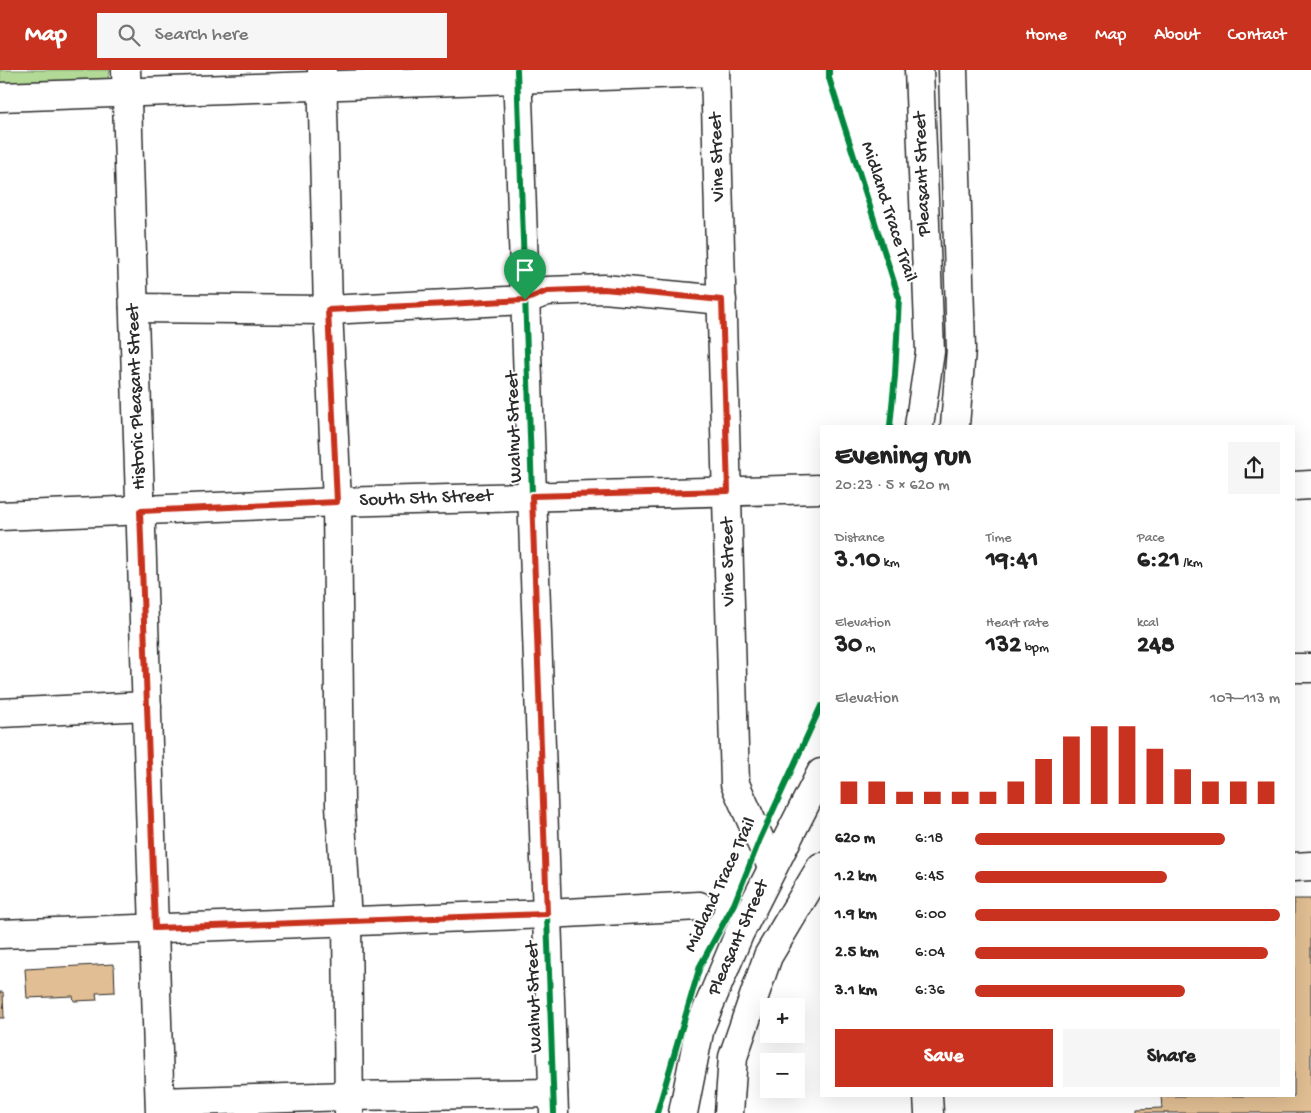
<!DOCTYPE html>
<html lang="en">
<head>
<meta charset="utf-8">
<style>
	:root { --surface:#fff; --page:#f6f6f6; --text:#222; --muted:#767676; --accent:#c8321e }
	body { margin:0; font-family:"Gochi Hand",sans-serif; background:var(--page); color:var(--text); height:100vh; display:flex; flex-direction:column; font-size:19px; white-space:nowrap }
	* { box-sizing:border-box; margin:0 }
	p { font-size:16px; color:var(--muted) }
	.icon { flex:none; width:28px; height:28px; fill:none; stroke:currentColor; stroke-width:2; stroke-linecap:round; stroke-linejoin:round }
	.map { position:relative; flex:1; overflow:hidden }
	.sheet { position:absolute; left:820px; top:355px; width:475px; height:672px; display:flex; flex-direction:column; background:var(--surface); border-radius:0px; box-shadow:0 5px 20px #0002 }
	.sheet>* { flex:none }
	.controls { position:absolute; left:760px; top:928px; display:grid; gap:10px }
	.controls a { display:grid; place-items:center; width:45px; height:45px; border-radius:0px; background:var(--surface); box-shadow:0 5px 20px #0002; font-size:25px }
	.pin { position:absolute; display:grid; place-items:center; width:42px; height:42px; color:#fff; margin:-51px -21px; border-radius:50% 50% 50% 0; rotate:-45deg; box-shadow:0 0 5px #0007 }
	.pin .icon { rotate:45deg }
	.round { display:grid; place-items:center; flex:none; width:52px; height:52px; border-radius:0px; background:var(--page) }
	.head { display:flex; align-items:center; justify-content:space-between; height:85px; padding:0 15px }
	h1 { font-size:28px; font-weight:700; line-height:38px }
	.figures { display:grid; grid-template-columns:repeat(3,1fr); gap:8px; height:85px; padding:5px 15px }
	.figures div { display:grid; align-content:center }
	.figures b { font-size:25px; font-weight:700 }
	.figures small { font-size:14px; font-weight:400 }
	.figures p { font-size:14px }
	.chart { height:140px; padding:10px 15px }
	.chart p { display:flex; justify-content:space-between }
	.chart svg { width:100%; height:90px; margin-top:5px; stroke:var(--accent); stroke-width:6 }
	.primary-button { display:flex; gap:10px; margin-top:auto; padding:10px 15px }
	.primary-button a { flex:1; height:58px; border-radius:0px; background:var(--accent); color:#fff; font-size:20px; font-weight:700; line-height:58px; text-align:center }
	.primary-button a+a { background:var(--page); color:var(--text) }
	ul { padding:0 15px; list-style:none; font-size:16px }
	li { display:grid; grid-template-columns:80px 60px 1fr; align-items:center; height:38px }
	li i { height:12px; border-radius:6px; background:var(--accent) }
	header { display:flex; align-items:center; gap:30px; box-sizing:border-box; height:70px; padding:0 25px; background:var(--accent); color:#fff }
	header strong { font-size:24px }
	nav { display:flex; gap:28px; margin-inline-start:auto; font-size:18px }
	.search { width:350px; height:45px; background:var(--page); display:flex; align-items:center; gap:12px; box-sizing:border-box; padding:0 18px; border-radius:0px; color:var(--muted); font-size:19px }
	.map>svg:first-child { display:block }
	.green { fill:#b2da96; stroke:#6e8260 }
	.building { fill:#e1be93; stroke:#2b2b2b }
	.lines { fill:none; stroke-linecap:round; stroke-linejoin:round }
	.minor-casing { stroke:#2b2b2b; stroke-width:31 }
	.minor { stroke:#fff; stroke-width:28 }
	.cycleway-casing { stroke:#fff; stroke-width:9 }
	.cycleway { stroke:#00873e; stroke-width:6 }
	.route-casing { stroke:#fff; stroke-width:10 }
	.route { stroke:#c8321e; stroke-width:6 }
	.labels { text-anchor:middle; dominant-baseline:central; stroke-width:4; stroke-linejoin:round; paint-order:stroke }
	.street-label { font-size:19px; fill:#2b2b2b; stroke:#fff }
</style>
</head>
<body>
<header>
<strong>Map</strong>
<div class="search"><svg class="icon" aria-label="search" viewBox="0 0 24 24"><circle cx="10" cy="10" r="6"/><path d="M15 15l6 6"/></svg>Search here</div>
<nav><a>Home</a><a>Map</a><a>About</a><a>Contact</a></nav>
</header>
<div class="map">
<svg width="1311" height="1043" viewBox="0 0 1311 1043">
	<rect width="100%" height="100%" fill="#fff"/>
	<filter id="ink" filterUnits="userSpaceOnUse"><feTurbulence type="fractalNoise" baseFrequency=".02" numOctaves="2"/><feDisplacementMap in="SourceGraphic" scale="10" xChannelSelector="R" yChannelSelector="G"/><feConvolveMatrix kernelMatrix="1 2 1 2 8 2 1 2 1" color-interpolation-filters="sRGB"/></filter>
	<g filter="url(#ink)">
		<polygon class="green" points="0,0 110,0 108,9 95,13 0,16"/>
		<g class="building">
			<polygon points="1294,829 1311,829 1311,1043 1137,1043 1137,1039 1162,1038 1161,1026 1294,1026"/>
			<polygon points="114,894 115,922 96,923 97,930 74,931 73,926 27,928 25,899"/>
			<polygon points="0,922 3,922 4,948 0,948"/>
		</g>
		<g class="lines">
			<g class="minor-casing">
				<g id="minor">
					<polyline points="126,0 160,1043"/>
					<polyline points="322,0 328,240 337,432 340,735 347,851 349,1043"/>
					<polyline points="517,0 554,1043"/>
					<polyline points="715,0 735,714 772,797"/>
					<polyline points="953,0 961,279 955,356"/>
					<polyline points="0,27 715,2"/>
					<polyline points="134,238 328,240 525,230 547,221 604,219 722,230"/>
					<polyline points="919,356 930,282 919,0"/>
					<polyline points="1294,416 1311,415"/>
					<polyline points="0,446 337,432 821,419"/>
					<polyline points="1294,598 1311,598"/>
					<polyline points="0,643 147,636"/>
					<polyline points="1294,797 1311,796"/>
					<polyline points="0,864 547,844 699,836"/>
					<polyline points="928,1026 929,1043"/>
					<polyline points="160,1032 348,1026 553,1023"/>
					<polyline points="683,1043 700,957 739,864 821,703"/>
					<polyline points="729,1043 733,987 768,886 821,797"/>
				</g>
			</g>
			<use href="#minor" class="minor"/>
			<g class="cycleway-casing">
				<g id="cycleway">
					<polyline points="517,0 554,1043"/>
					<polyline points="829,0 829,8 899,228 895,306 890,356"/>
					<polyline points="657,1043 700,896 734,834 760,769 821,636"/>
				</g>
			</g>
			<use href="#cycleway" class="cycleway"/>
		</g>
	</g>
	<g class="lines" filter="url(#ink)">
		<g class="route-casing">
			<polygon id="route" points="604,219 722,230 728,421 532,426 547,844 155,858 140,441 337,432 328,240 525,230 547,221"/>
		</g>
		<use href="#route" class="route"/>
	</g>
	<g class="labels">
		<g class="street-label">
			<text transform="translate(718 87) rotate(-92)">Vine Street</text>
			<text transform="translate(923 104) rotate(-92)">Pleasant Street</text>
			<text transform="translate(888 142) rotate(72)">Midland Trace Trail</text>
			<text transform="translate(137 327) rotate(-92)">Historic Pleasant Street</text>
			<text transform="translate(515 357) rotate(-92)">Walnut Street</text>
			<text transform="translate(426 429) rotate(-2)">South 5th Street</text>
			<text transform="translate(729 492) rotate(-91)">Vine Street</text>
			<text transform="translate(721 815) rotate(-65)">Midland Trace Trail</text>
			<text transform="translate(739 868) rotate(-66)">Pleasant Street</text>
			<text transform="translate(535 927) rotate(-92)">Walnut Street</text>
		</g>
	</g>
</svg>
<div class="controls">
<a>+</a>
<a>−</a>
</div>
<div class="pin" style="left:525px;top:230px;background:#1e9e55"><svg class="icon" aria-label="arrive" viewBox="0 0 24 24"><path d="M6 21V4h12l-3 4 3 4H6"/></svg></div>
<section class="sheet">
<div class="head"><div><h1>Evening run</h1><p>20:23 · 5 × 620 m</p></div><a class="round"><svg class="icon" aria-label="share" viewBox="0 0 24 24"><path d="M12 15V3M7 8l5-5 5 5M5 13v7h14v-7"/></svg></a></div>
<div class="figures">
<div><p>Distance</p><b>3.10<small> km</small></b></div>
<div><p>Time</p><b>19:41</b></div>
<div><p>Pace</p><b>6:21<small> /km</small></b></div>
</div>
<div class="figures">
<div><p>Elevation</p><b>30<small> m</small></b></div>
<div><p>Heart rate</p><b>132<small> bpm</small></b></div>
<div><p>kcal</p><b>248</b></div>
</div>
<div class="chart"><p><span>Elevation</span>107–113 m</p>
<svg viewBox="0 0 160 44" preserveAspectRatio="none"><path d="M5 44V33M15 44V33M25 44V38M35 44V38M45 44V38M55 44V38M65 44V33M75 44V22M85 44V11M95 44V6M105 44V6M115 44V17M125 44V27M135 44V33M145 44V33M155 44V33"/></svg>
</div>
<ul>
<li><b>620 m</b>6:18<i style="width:82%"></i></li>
<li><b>1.2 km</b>6:45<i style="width:63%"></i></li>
<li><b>1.9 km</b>6:00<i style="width:100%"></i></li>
<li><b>2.5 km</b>6:04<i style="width:96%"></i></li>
<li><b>3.1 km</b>6:36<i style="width:69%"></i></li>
</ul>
<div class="primary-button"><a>Save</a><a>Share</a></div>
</section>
</div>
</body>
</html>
